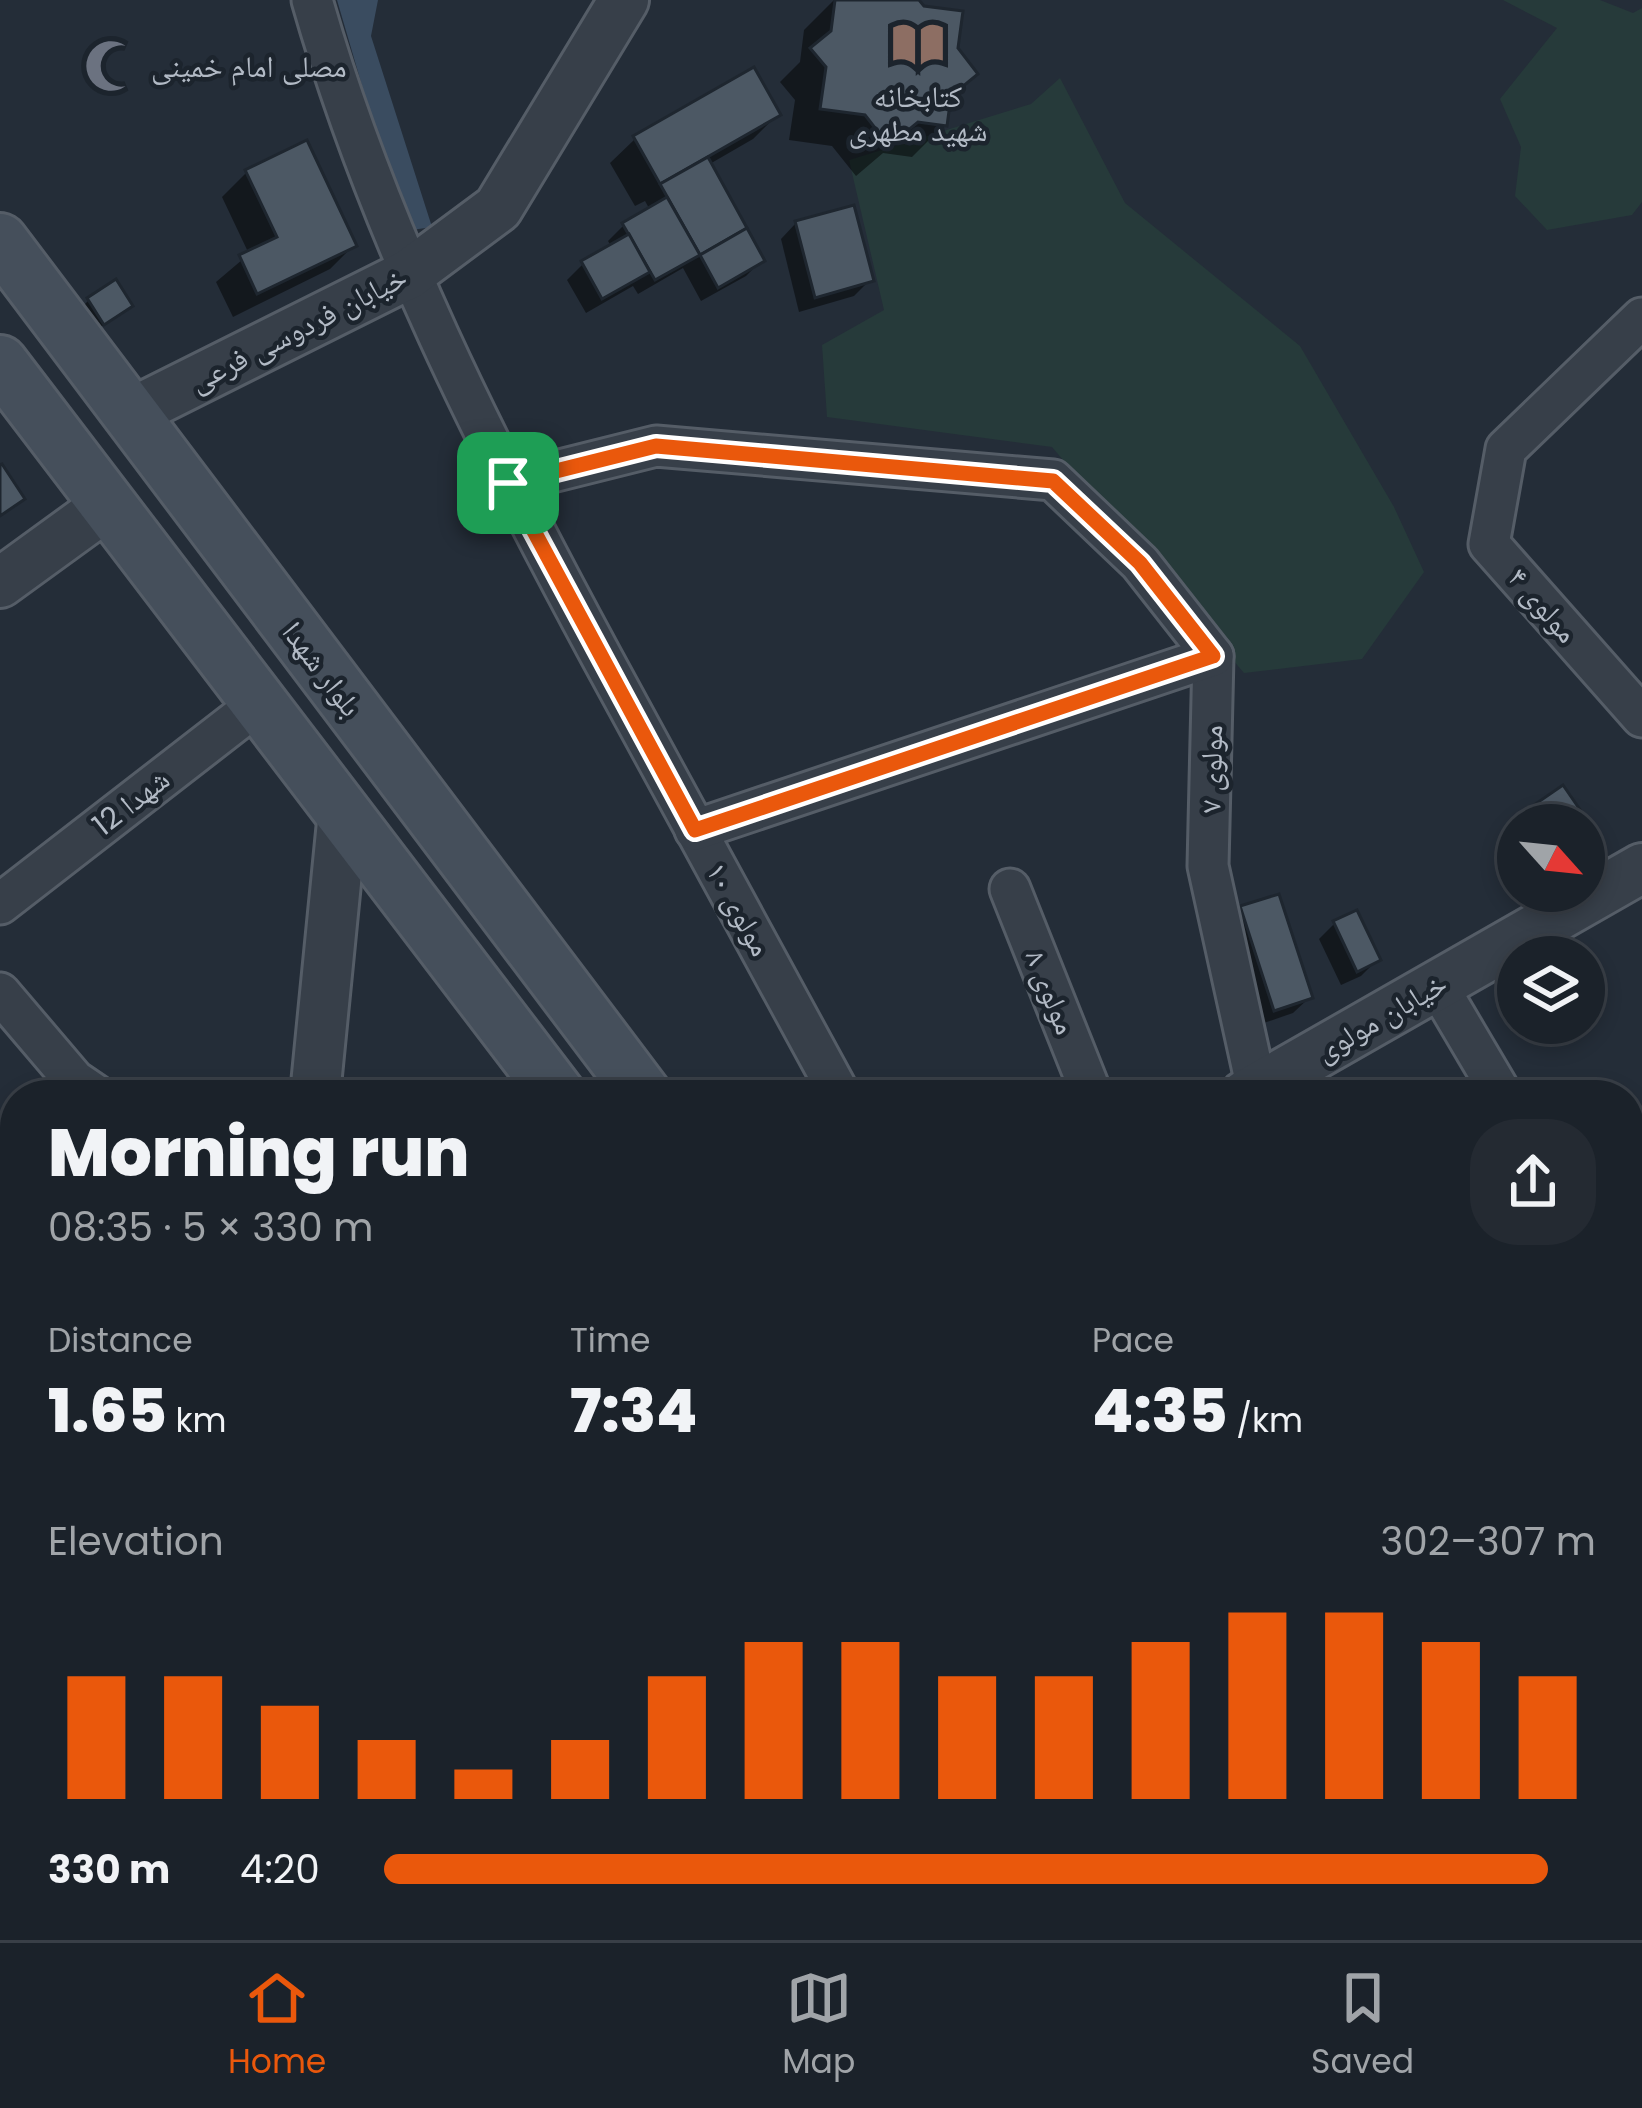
<!DOCTYPE html>
<html lang="en">
<head>
<meta charset="utf-8">
<style>
	:root { --surface:#1b222a; --page:#242a32; --text:#f1f3f6; --muted:#a0a4a8; --line:#393f47; --accent:#ea580c }
	body { margin:0; font-family:Poppins,"Noto Naskh Arabic",sans-serif; background:var(--page); color:var(--text); height:100vh; display:flex; flex-direction:column; font-size:45px; white-space:nowrap }
	* { box-sizing:border-box; margin:0 }
	p { font-size:39px; color:var(--muted) }
	.icon { flex:none; width:66px; height:66px; fill:none; stroke:currentColor; stroke-width:2; stroke-linecap:round; stroke-linejoin:round }
	.map { position:relative; flex:1; overflow:hidden }
	.sheet { position:absolute; left:0px; top:1080px; width:1644px; height:861px; display:flex; flex-direction:column; background:var(--surface); border-radius:48px 48px 0 0; box-shadow:0 6px 18px #0003,0 0 0 3px var(--line) }
	.sheet>* { flex:none }
	.needle { width:78px; rotate:117deg }
	.buttons { position:absolute; left:1497px; top:804px; display:grid; gap:24px }
	.buttons a { display:grid; place-items:center; width:108px; height:108px; border-radius:50%; background:var(--surface); box-shadow:0 6px 18px #0003,0 0 0 3px var(--line); font-size:60px }
	.pin { position:absolute; display:grid; place-items:center; width:102px; height:102px; color:#fff; margin:-51px; border-radius:24px; box-shadow:0 6px 18px #0006 }
	.round { display:grid; place-items:center; flex:none; width:126px; height:126px; border-radius:48px; background:var(--page) }
	.summary { display:flex; align-items:center; justify-content:space-between; height:204px; padding:0 48px }
	h1 { font-size:66px; font-weight:800; line-height:90px }
	.metrics { display:grid; grid-template-columns:repeat(3,1fr); gap:18px; height:204px; padding:12px 48px }
	.metrics div { display:grid; align-content:center }
	.metrics b { font-size:60px; font-weight:800 }
	.metrics small { font-size:33px; font-weight:400 }
	.metrics p { font-size:33px }
	.chart { height:336px; padding:24px 48px }
	.chart p { display:flex; justify-content:space-between }
	.chart svg { width:100%; height:216px; margin-top:12px; stroke:var(--accent); stroke-width:6 }
	ul { padding:0 48px; list-style:none; font-size:39px }
	li { display:grid; grid-template-columns:192px 144px 1fr; align-items:center; height:90px }
	li i { height:30px; border-radius:15px; background:var(--accent) }
	.menu { display:flex; justify-content:space-around; align-items:center; height:168px; border-top:3px solid var(--line); background:var(--surface); font-size:33px; color:var(--muted) }
	.menu a { display:grid; justify-items:center; gap:6px }
	.menu .active { color:var(--accent) }
	.map>svg:first-child { display:block }
	.green { fill:#263a3a }
	.water { fill:#3a4c60 }
	.shadow { fill:#0007 }
	.building { fill:#4c5864; stroke:#1e262f; stroke-width:3 }
	.lines { fill:none; stroke-linecap:round; stroke-linejoin:round }
	.minor-casing { stroke:#555d67; stroke-width:45 }
	.tertiary-casing { stroke:#555d67; stroke-width:54 }
	.secondary-casing { stroke:#555d67; stroke-width:60 }
	.minor { stroke:#373f49; stroke-width:39 }
	.tertiary { stroke:#373f49; stroke-width:48 }
	.secondary { stroke:#454f5b; stroke-width:54 }
	.route-casing { stroke:#fff; stroke-width:24 }
	.route { stroke:#ea580c; stroke-width:15 }
	.labels { text-anchor:middle; dominant-baseline:central; stroke-width:9; stroke-linejoin:round; paint-order:stroke }
	.poi-label { font-size:30px; fill:#b2bac5; stroke:#1c242d; text-anchor:start }
	.street-label { font-size:30px; fill:#b2bac5; stroke:#1c242d }
</style>
</head>
<body>
<div class="map">
<svg width="1642" height="1940" viewBox="0 0 1642 1940">
	<rect width="100%" height="100%" fill="#242d38"/>
	<g class="green">
		<polygon points="1503,0 1600,0 1633,13 1642,8 1642,202 1632,215 1547,230 1515,196 1521,147 1500,99 1557,28"/>
		<polygon points="1060,78 1125,203 1300,346 1394,507 1424,572 1362,659 1244,673 1052,447 827,417 822,345 884,310 849,160 1031,104"/>
	</g>
	<polygon class="water" points="337,0 378,0 371,36 432,227 412,230 382,154"/>
	<g class="shadow">
		<polygon points="834,0 915,0 974,74 947,101 944,125 912,157 883,153 856,176 832,146 789,140 795,100 780,82 800,62 804,30"/>
		<polygon points="753,72 777,115 753,139 708,165 762,260 746,276 701,301 683,268 638,294 633,286 586,313 567,280 583,264 612,248 608,241 624,225 650,210 645,201 635,206 610,163 635,139"/>
		<polygon points="306,144 354,245 330,269 233,317 216,282 249,254 222,197 246,173"/>
		<polygon points="796,223 870,280 854,296 799,312 781,239"/>
		<polygon points="89,300 122,313 96,330 82,307"/>
		<polygon points="1562,790 1592,833 1584,841 1584,825 1518,825"/>
		<polygon points="1242,909 1309,998 1293,1013 1258,1025 1226,925"/>
		<polygon points="1335,923 1377,960 1361,976 1341,985 1319,939"/>
	</g>
	<g class="building">
		<polygon points="835,0 919,0 924,6 963,11 958,48 978,74 951,96 947,126 918,122 889,146 865,115 820,109 826,67 810,48 831,31"/>
		<polygon points="754,67 781,115 660,184 633,136"/>
		<polygon points="307,140 357,246 257,294 239,255 277,237 245,170"/>
		<polygon points="708,157 747,228 700,255 660,184"/>
		<polygon points="667,197 700,255 655,280 622,223"/>
		<polygon points="854,205 874,281 815,298 795,221"/>
		<polygon points="747,228 765,261 718,288 700,255"/>
		<polygon points="629,234 650,272 602,299 581,261"/>
		<polygon points="116,279 133,306 104,325 87,298"/>
		<polygon points="2,464 25,499 0,516 0,465"/>
		<polygon points="1563,785 1596,833 1584,842 1584,825 1544,825 1531,807"/>
		<polygon points="1279,894 1313,998 1274,1011 1240,906"/>
		<polygon points="1357,910 1381,960 1357,972 1333,921"/>
	</g>
	<g class="lines">
		<g class="minor-casing">
			<g id="minor">
				<path d="M 312,0 C 378,231 487,445 601,656 C 680,803 760,949 840,1095"/>
				<polyline points="1642,318 1506,449 1489,544 1642,717"/>
				<polyline points="508,483 656,446 1053,480 1140,563 1213,656 1208,866 1257,1089"/>
				<polyline points="695,830 1213,656"/>
				<polyline points="1010,889 1092,1095"/>
				<polyline points="0,904 262,701"/>
				<polyline points="1437,985 1502,1095"/>
				<polyline points="0,993 74,1080 96,1095"/>
				<polyline points="0,1370 15,1378"/>
				<polyline points="0,1681 15,1687"/>
				<polyline points="1629,1785 1642,1776"/>
				<polyline points="0,1935 20,1940"/>
				<polyline points="443,1940 454,1926"/>
				<polyline points="1424,1940 1443,1926"/>
			</g>
		</g>
		<g class="tertiary-casing">
			<g id="tertiary">
				<polyline points="129,414 409,274 498,208 624,0"/>
				<polyline points="0,583 106,506"/>
				<polyline points="315,1095 343,812"/>
				<polyline points="1245,1095 1642,868"/>
				<polyline points="176,1940 178,1926"/>
			</g>
		</g>
		<g class="secondary-casing">
			<g id="secondary">
				<polyline points="0,241 644,1095"/>
				<polyline points="0,363 558,1095"/>
				<polyline points="1629,1339 1642,1329"/>
				<polyline points="1629,1400 1642,1390"/>
				<polyline points="1189,1926 1199,1940"/>
				<polyline points="1274,1926 1284,1940"/>
				<polyline points="852,1940 870,1926"/>
				<polyline points="940,1940 958,1926"/>
			</g>
		</g>
		<use href="#minor" class="minor"/>
		<use href="#tertiary" class="tertiary"/>
		<use href="#secondary" class="secondary"/>
	</g>
	<g class="lines">
		<g class="route-casing">
			<polygon id="route" points="656,446 1053,481 1140,563 1213,656 695,830 508,483"/>
		</g>
		<use href="#route" class="route"/>
	</g>
	<defs>
		<g id="library-bare" transform="scale(4.14)"><path d="M-6-4Q-3-5.5-.7-3.5V5Q-3 3-6 4ZM6-4Q3-5.5 .7-3.5V5Q3 3 6 4Z" fill="#8d6e63" stroke="#1c242d" stroke-width="2.5" paint-order="stroke"/></g>
		<g id="mosque-bare" transform="scale(4.14)"><path d="M3.5-4.9A6 6 0 1 0 3.5 4.9A5 5 0 1 1 3.5-4.9Z" fill="#6b7280" stroke="#1c242d" stroke-width="2.5" paint-order="stroke"/></g>
	</defs>
	<g fill-rule="evenodd">
		<use href="#library-bare" x="918" y="44"/>
		<use href="#mosque-bare" x="111" y="66"/>
	</g>
	<g class="labels">
		<g class="poi-label">
			<text x="151" y="66">مصلی امام خمینی</text>
			<text x="918" y="96" text-anchor="middle">کتابخانه<tspan x="918" dy="34">شهید مطهری</tspan></text>
		</g>
		<g class="street-label">
			<text transform="translate(298 329) rotate(-27)">خیابان فردوسی فرعی</text>
			<text transform="translate(1543 605) rotate(49)">مولوی ۴</text>
			<text transform="translate(322 669) rotate(53)">بلوار شهدا</text>
			<text transform="translate(1211 769) rotate(-89)">مولوی ۷</text>
			<text transform="translate(131 802) rotate(-38)">شهدا 12</text>
			<text transform="translate(739 909) rotate(61)">مولوی ۱۰</text>
			<text transform="translate(1051 992) rotate(68)">مولوی ۸</text>
			<text transform="translate(1381 1017) rotate(-30)">خیابان مولوی</text>
		</g>
	</g>
</svg>
<div class="buttons">
<a><svg class="needle" viewBox="-14 -14 28 28"><path d="M0-13l5 13h-10z" fill="#e53935"/><path d="M0 13l5-13h-10z" fill="#a0a4a8"/></svg></a>
<a><svg class="icon" aria-label="layers" viewBox="0 0 24 24"><path d="M12 4l9 5-9 5-9-5zM3 14l9 5 9-5"/></svg></a>
</div>
<div class="pin" style="left:508px;top:483px;background:#1e9e55"><svg class="icon" aria-label="arrive" viewBox="0 0 24 24"><path d="M6 21V4h12l-3 4 3 4H6"/></svg></div>
<section class="sheet">
<div class="summary"><div><h1>Morning run</h1><p>08:35 · 5 × 330 m</p></div><a class="round"><svg class="icon" aria-label="share" viewBox="0 0 24 24"><path d="M12 15V3M7 8l5-5 5 5M5 13v7h14v-7"/></svg></a></div>
<div class="metrics">
<div><p>Distance</p><b>1.65<small> km</small></b></div>
<div><p>Time</p><b>7:34</b></div>
<div><p>Pace</p><b>4:35<small> /km</small></b></div>
</div>
<div class="chart"><p><span>Elevation</span>302–307 m</p>
<svg viewBox="0 0 160 44" preserveAspectRatio="none"><path d="M5 44V19M15 44V19M25 44V25M35 44V32M45 44V38M55 44V32M65 44V19M75 44V12M85 44V12M95 44V19M105 44V19M115 44V12M125 44V6M135 44V6M145 44V12M155 44V19"/></svg>
</div>
<ul>
<li><b>330 m</b>4:20<i style="width:96%"></i></li>
</ul>
</section>
</div>
<nav class="menu">
<a class="active"><svg class="icon" aria-label="home" viewBox="0 0 24 24"><path d="M3 11l9-7 9 7M6 9v11h12V9"/></svg>Home</a>
<a><svg class="icon" aria-label="map" viewBox="0 0 24 24"><path d="M3 6l6-2 6 2 6-2v14l-6 2-6-2-6 2zM9 4v14M15 6v14"/></svg>Map</a>
<a><svg class="icon" aria-label="saved" viewBox="0 0 24 24"><path d="M7 4h10v16l-5-4-5 4z"/></svg>Saved</a>
</nav>
</body>
</html>
